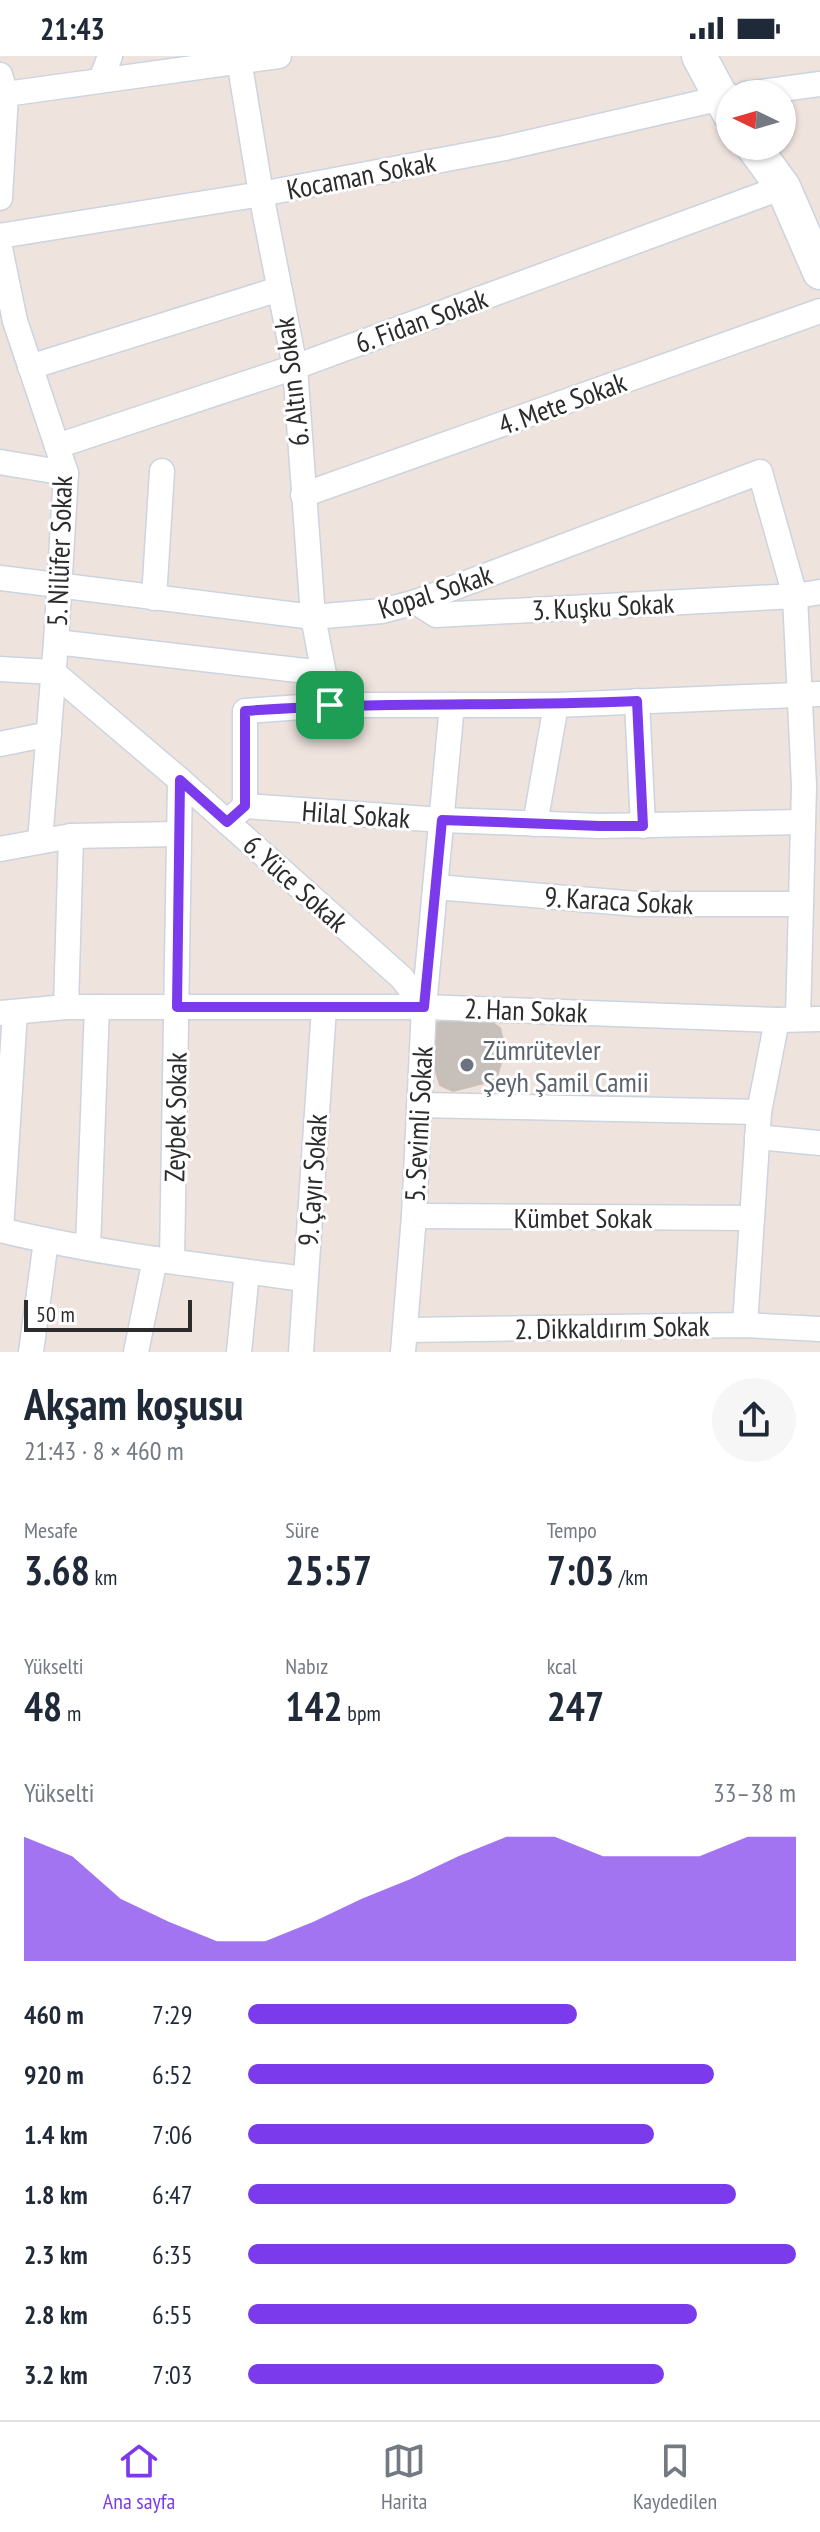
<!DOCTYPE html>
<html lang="tr">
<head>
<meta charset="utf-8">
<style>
	:root { --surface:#fff; --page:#f6f6f7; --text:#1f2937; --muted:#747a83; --line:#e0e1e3; --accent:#7c3aed }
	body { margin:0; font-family:"PT Sans Narrow",sans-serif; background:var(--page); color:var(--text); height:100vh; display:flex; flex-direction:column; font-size:30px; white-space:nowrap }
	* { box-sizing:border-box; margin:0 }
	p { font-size:26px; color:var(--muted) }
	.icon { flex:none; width:44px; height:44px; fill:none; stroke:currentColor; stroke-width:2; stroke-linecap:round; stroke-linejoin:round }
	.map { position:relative; height:1296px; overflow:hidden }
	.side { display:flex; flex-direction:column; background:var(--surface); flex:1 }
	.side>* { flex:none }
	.needle { width:52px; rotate:275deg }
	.controls { position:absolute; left:716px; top:24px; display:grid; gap:16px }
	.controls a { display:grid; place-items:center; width:80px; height:80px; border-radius:50%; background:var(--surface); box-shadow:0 2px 6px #0004; font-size:40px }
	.scale { position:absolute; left:24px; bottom:20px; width:168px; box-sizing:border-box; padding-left:8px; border:4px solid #2c2c2c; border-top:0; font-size:22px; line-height:28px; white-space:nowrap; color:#2c2c2c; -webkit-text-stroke:6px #fff; paint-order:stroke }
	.pin { position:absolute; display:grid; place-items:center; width:68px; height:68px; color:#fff; margin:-34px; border-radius:16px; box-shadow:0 4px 12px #0006 }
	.round { display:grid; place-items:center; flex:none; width:84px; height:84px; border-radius:42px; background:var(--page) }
	.head { display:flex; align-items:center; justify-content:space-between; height:136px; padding:0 24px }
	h1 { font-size:44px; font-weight:800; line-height:60px }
	.stats { display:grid; grid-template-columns:repeat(3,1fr); gap:12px; height:136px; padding:8px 24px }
	.stats div { display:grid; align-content:center }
	.stats b { font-size:40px; font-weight:800 }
	.stats small { font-size:22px; font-weight:400 }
	.stats p { font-size:22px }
	.chart { height:224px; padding:16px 24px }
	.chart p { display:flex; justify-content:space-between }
	.chart svg { width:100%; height:144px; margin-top:8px; fill:var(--accent); opacity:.7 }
	ul { padding:0 24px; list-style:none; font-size:26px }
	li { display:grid; grid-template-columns:128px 96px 1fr; align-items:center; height:60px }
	li i { height:20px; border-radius:10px; background:var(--accent) }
	.status { display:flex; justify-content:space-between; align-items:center; height:56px; padding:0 40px; background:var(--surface); direction:ltr }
	.status svg { height:22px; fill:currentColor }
	.tabs { display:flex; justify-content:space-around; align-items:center; height:112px; border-top:2px solid var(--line); background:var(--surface); font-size:22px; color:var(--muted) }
	.tabs a { display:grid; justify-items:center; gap:4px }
	.tabs .selected { color:var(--accent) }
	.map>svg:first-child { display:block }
	.building { fill:#c7bfb9; stroke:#cbbfb7; stroke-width:2 }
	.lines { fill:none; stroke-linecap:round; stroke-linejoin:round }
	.street-casing { stroke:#ccd4df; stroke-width:27 }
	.secondary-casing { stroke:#ccd4df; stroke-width:37 }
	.street { stroke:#fff; stroke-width:24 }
	.secondary { stroke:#fff; stroke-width:34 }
	.route-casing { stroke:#fff; stroke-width:16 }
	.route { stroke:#7c3aed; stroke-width:10 }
	.worship-dot { fill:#6b7280; stroke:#fff; stroke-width:3 }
	.labels { text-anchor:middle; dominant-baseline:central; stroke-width:6; stroke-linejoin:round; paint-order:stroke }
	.street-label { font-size:28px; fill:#2c2c2c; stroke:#fff }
	.worship-label { font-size:28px; fill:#5b616d; stroke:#fff; text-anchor:start }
</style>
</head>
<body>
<div class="status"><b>21:43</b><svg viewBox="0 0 49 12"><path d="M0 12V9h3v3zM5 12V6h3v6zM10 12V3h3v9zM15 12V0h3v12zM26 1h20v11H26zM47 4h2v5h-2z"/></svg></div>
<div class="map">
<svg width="820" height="1296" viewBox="0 0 820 1296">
	<rect width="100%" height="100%" fill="#efe3de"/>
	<polygon class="building" points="478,957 500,972 505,993 496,1024 453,1035 440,1029 428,989 432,968"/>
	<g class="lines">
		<g class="street-casing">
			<g id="street">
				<polyline points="239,4 261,138 295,311 313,561 330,649"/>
				<polyline points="0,19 6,38 0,142"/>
				<polyline points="101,24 110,0"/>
				<polyline points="6,38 279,0"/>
				<polyline points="746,38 820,28"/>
				<polyline points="0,180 261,138 505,92 730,40"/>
				<polyline points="0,192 15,265 66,417 56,586 40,785"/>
				<polyline points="30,311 279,233"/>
				<polyline points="57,390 295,311 783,131"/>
				<polyline points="0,406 66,417"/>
				<polyline points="303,439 820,255"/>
				<polyline points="0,522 313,561 382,555 416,546 760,416 795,540 804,730 798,963"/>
				<polyline points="154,542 162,415"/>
				<polyline points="416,546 436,559 795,540 820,536"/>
				<polyline points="56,586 323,617"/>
				<polyline points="0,613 53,616"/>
				<polyline points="53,616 180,724 402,922 424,951"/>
				<polyline points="637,645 643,770"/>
				<polyline points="0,688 49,678"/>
				<polyline points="245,750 442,764 600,770 803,766"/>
				<polyline points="227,766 245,750 245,655 330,649 556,649 820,638"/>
				<polyline points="535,768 556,649"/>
				<polyline points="0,793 71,780 178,778"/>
				<polyline points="436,831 638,848 801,848"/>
				<polyline points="66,951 71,780"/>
				<polyline points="0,957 66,951 424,951 777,964 820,963"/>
				<polyline points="419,1049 759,1056"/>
				<polyline points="757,1081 820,1087"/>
				<polyline points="414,1160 752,1162"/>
				<path d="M 0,1174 C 100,1198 203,1210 305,1223"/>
				<polyline points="1,1174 15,956"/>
				<polyline points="88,1192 97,951"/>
				<polyline points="172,1205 180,724"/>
				<polyline points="745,1269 759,1056 777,964"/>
				<polyline points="405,1274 745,1269 820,1273"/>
				<polyline points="31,1296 46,1185"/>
				<polyline points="136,1296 155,1203"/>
				<polyline points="239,1296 247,1216"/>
				<polyline points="301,1296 324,952"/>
				<polyline points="403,1296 414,1160 424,951 452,649"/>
			</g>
		</g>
		<g class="secondary-casing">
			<g id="secondary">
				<polyline points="699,0 730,58"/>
				<polyline points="753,90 783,131 820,216"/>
			</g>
		</g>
		<use href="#street" class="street"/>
		<use href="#secondary" class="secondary"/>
	</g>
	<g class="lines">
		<g class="route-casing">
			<path id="route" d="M 637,645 L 643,770 L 600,770 L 442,764 L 424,951 L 177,951 L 180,724 L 227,766 L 245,750 L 245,655 C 376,645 506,651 637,645 Z"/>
		</g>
		<use href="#route" class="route"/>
	</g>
	<circle class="worship-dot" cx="467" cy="1009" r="8"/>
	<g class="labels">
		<g class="street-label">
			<text transform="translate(361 119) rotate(-11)">Kocaman Sokak</text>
			<text transform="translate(421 264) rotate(-20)">6. Fidan Sokak</text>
			<text transform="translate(291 326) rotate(-97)">6. Altın Sokak</text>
			<text transform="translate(562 347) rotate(-20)">4. Mete Sokak</text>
			<text transform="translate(59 495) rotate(-88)">5. Nilüfer Sokak</text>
			<text transform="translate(435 535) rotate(-18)">Kopal Sokak</text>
			<text transform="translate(603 550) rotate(-3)">3. Kuşku Sokak</text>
			<text transform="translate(356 758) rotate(4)">Hilal Sokak</text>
			<text transform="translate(296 827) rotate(42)">6. Yüce Sokak</text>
			<text transform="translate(619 844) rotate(3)">9. Karaca Sokak</text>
			<text transform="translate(526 954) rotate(2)">2. Han Sokak</text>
			<text transform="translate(175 1061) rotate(-89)">Zeybek Sokak</text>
			<text transform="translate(418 1068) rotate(-87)">5. Sevimli Sokak</text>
			<text transform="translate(312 1124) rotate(-86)">9. Çayır Sokak</text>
			<text x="583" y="1161">Kümbet Sokak</text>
			<text transform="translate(612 1271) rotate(-1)">2. Dikkaldırım Sokak</text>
		</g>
		<g class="worship-label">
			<text x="483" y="993">Zümrütevler<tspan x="483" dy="32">Şeyh Şamil Camii</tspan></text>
		</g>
	</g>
</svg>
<div class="controls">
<a><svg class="needle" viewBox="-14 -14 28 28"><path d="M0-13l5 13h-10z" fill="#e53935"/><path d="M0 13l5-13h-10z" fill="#747a83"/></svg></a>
</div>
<div class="scale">50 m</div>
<div class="pin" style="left:330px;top:649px;background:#1e9e55"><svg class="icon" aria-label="arrive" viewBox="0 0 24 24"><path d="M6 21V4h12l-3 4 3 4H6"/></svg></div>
</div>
<section class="side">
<div class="head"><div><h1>Akşam koşusu</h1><p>21:43 · 8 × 460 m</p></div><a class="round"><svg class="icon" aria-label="share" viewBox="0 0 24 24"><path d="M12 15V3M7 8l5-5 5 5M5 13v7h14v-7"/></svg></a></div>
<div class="stats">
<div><p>Mesafe</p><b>3.68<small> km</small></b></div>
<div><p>Süre</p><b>25:57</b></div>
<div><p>Tempo</p><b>7:03<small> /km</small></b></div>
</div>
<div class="stats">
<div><p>Yükselti</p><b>48<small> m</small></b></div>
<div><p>Nabız</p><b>142<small> bpm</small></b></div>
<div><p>kcal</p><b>247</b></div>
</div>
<div class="chart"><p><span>Yükselti</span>33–38 m</p>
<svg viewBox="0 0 160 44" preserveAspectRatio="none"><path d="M0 44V6L10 12L20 25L30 32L40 38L50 38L60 32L70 25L80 19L90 12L100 6L110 6L120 12L130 12L140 12L150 6L160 6V44z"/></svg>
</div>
<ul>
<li><b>460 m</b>7:29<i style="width:60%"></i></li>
<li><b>920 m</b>6:52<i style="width:85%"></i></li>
<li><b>1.4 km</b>7:06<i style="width:74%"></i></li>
<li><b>1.8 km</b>6:47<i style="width:89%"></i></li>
<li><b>2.3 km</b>6:35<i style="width:100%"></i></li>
<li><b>2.8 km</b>6:55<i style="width:82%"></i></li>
<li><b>3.2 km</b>7:03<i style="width:76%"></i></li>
</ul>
</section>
<nav class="tabs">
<a class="selected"><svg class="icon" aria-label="home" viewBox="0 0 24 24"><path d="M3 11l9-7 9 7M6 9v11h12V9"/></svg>Ana sayfa</a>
<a><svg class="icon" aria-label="map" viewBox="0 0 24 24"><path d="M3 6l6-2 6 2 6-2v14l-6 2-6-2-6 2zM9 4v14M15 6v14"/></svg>Harita</a>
<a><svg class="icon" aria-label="saved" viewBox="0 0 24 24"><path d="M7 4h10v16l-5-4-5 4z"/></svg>Kaydedilen</a>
</nav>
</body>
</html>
